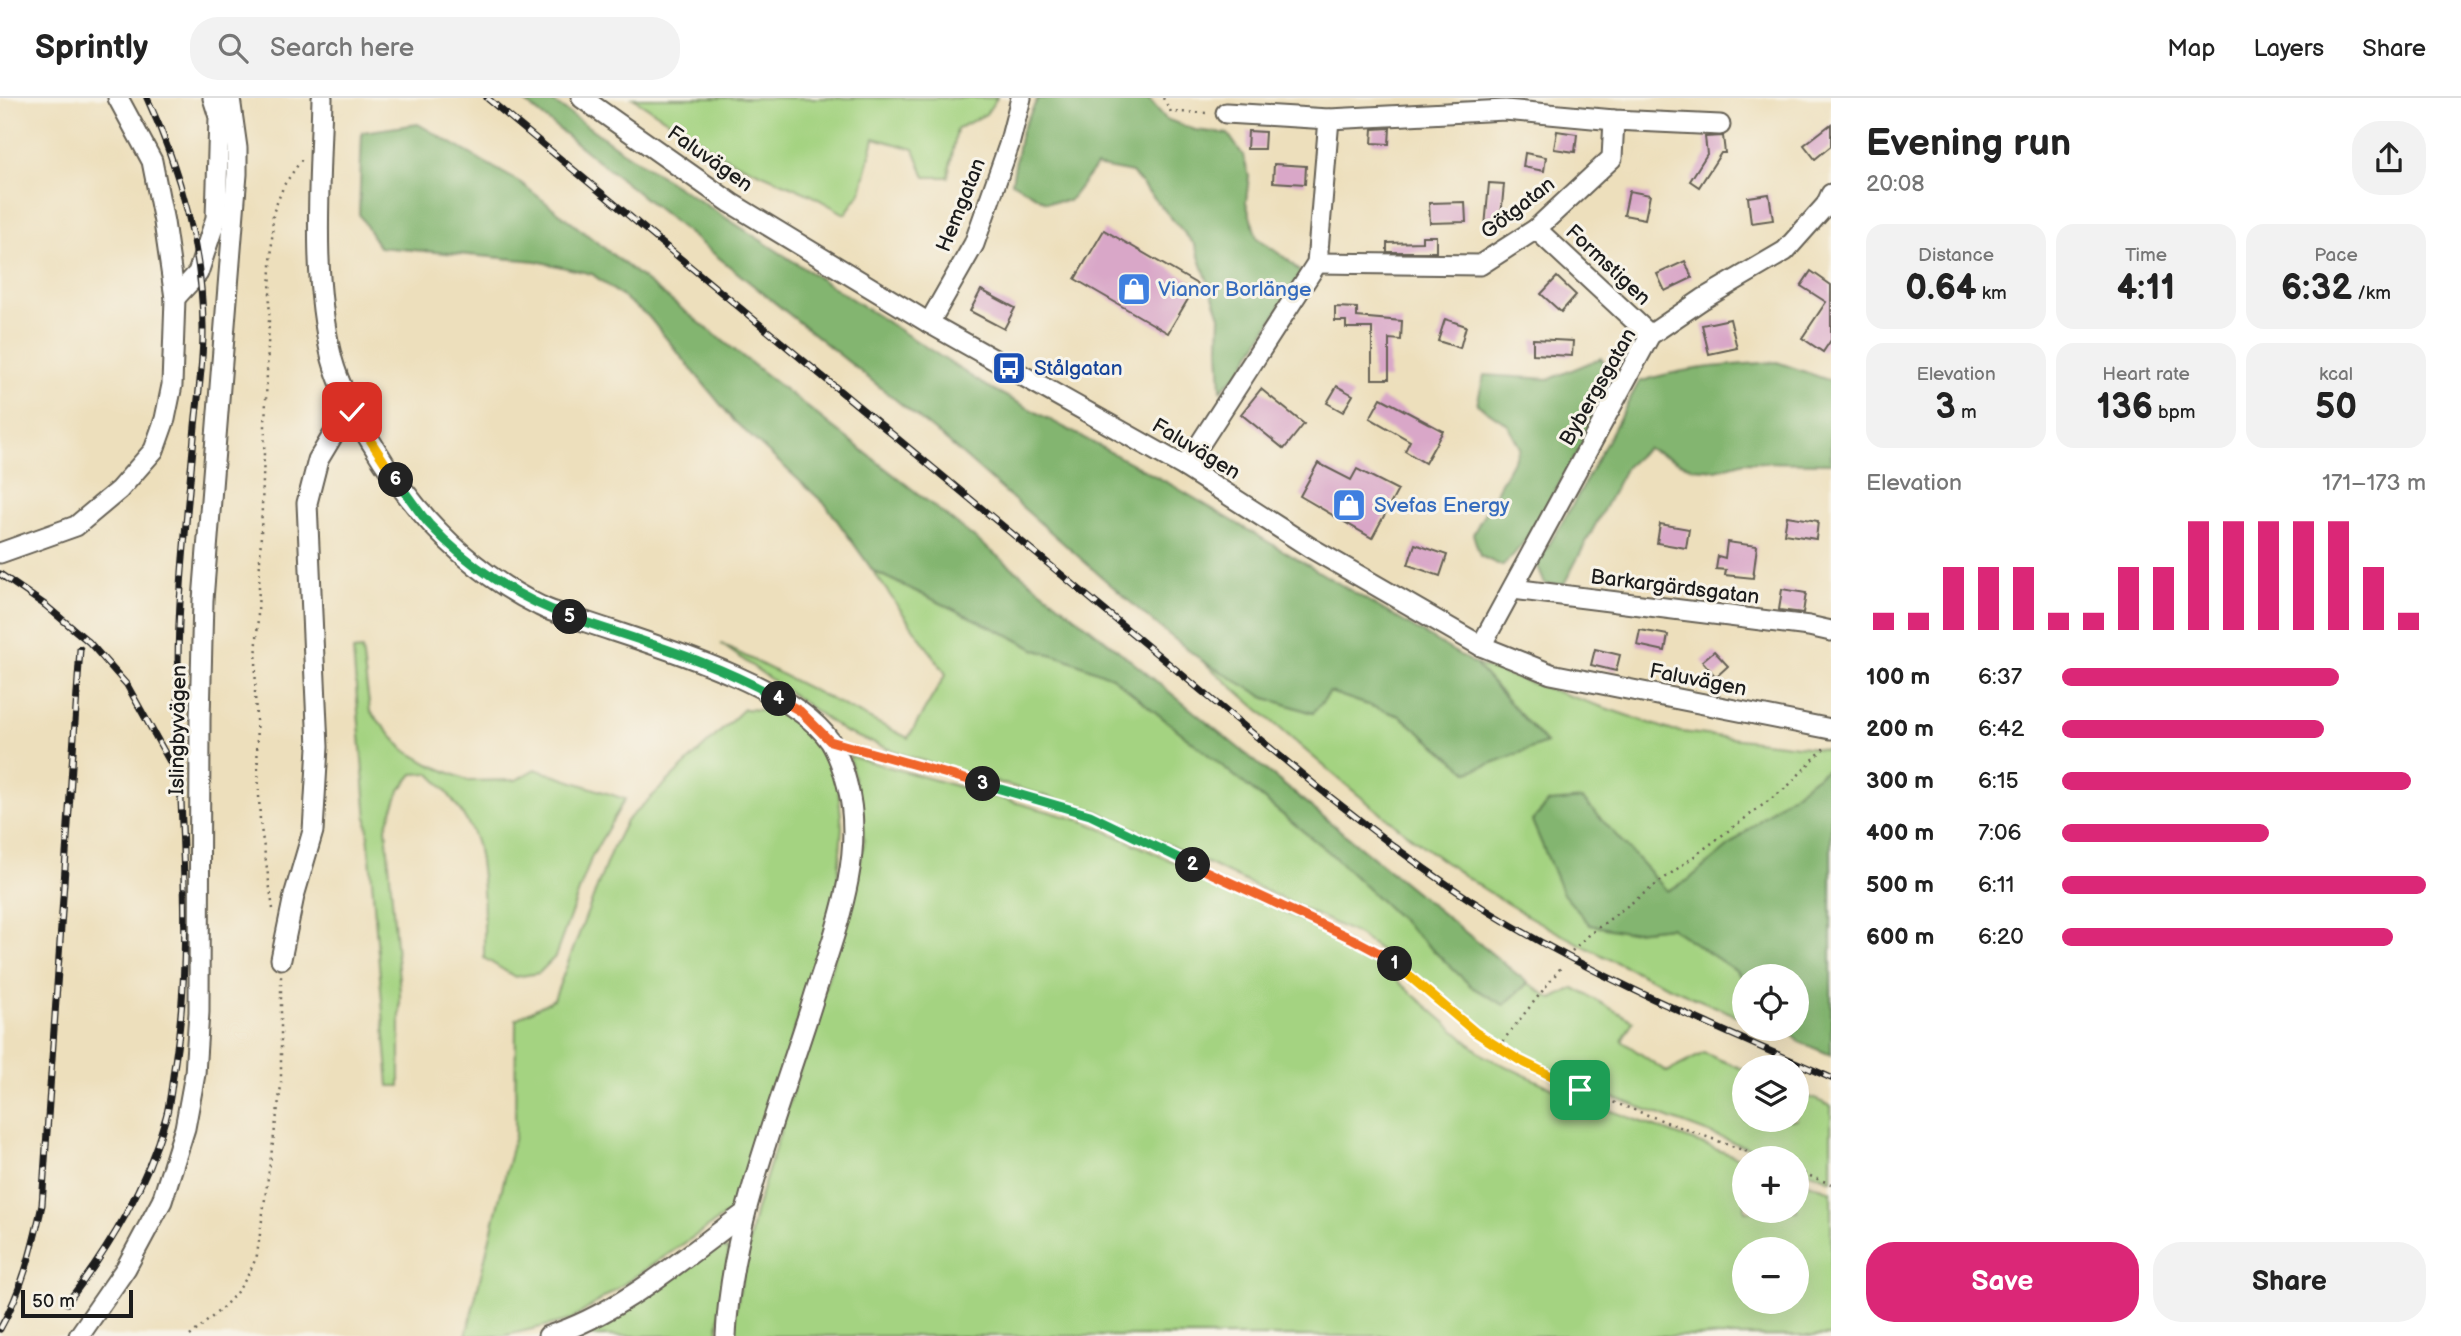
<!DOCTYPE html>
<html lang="en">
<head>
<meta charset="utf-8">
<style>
	:root { --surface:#fff; --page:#f2f2f2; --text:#222; --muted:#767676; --line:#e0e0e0; --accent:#db2777 }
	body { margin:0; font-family:"Balsamiq Sans",sans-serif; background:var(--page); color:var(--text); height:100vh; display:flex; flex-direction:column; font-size:26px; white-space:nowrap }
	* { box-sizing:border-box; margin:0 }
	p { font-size:23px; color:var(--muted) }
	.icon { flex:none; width:38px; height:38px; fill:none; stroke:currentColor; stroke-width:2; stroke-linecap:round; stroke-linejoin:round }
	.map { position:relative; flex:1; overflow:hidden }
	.side { display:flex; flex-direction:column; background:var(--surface); width:630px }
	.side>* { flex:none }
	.controls { position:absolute; left:1732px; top:866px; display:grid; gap:14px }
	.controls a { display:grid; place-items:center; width:77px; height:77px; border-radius:50%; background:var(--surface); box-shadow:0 7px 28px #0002; font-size:35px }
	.scale { position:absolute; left:21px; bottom:18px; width:112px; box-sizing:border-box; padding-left:7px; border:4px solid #1c1c1c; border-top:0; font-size:19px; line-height:24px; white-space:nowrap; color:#1c1c1c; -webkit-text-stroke:5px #f7f3e8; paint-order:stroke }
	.pin { position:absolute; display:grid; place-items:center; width:60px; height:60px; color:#fff; margin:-30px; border-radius:14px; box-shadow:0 4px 10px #0006 }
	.km { position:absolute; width:35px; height:35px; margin:-18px; border-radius:50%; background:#222; color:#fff; font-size:19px; line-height:35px; text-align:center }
	.round { display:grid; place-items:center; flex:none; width:74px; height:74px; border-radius:28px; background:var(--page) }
	.head { display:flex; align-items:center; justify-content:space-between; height:119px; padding:0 35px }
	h1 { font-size:38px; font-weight:700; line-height:52px }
	.figures { display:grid; grid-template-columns:repeat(3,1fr); gap:10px; height:119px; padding:7px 35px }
	.figures div { display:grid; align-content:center; border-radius:18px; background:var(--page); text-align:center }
	.figures b { font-size:35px; font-weight:700 }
	.figures small { font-size:19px; font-weight:400 }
	.figures p { font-size:19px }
	.chart { height:196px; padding:14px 35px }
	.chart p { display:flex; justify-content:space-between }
	.chart svg { width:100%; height:126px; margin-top:7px; stroke:var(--accent); stroke-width:6 }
	.action { display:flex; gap:14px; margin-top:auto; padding:14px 35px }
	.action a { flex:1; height:80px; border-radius:28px; background:var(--accent); color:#fff; font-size:28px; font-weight:700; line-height:80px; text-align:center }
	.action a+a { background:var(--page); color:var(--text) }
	ul { padding:0 35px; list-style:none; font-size:23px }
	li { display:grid; grid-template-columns:112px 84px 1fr; align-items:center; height:52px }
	li i { height:18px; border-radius:9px; background:var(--accent) }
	header { display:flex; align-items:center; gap:42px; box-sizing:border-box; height:98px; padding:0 35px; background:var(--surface); border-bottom:2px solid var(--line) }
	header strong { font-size:33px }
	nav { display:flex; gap:38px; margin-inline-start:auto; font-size:24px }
	.search { width:490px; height:63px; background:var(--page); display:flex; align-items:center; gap:18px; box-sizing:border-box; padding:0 24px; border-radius:28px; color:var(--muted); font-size:26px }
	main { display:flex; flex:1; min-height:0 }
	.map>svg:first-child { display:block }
	.green { fill:#a4d381; stroke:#60784e; stroke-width:2; fill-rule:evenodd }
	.forest { fill:#83b56f; stroke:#506846; stroke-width:2 }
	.building { fill:#d9a7c8 }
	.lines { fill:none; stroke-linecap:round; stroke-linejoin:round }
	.minor-casing { stroke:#656054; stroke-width:23 }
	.path { stroke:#656054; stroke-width:2.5; stroke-dasharray:2 5; stroke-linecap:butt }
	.minor { stroke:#fff; stroke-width:19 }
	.rail-casing { stroke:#1c1c1c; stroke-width:7 }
	.rail { stroke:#f7f3e8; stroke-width:4.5; stroke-dasharray:13; stroke-linecap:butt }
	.split-1-casing { stroke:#fff; stroke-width:14 }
	.split-2-casing { stroke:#fff; stroke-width:14 }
	.split-3-casing { stroke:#fff; stroke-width:14 }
	.split-4-casing { stroke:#fff; stroke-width:14 }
	.split-5-casing { stroke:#fff; stroke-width:14 }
	.split-6-casing { stroke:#fff; stroke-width:14 }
	.split-7-casing { stroke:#fff; stroke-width:14 }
	.split-1 { stroke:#f5b400; stroke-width:9 }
	.split-2 { stroke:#f0652b; stroke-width:9 }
	.split-3 { stroke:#22a559; stroke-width:9 }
	.split-4 { stroke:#f0652b; stroke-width:9 }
	.split-5 { stroke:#22a559; stroke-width:9 }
	.split-6 { stroke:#22a559; stroke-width:9 }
	.split-7 { stroke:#f5b400; stroke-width:9 }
	.labels { text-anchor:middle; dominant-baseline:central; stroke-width:6; stroke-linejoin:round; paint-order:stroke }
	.street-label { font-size:21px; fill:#1c1c1c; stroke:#f7f3e8 }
	.shop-label { font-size:21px; fill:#366cbe; stroke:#f7f3e8; text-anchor:start }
	.transit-label { font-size:21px; fill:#164399; stroke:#f7f3e8; text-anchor:start }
</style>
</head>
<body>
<header>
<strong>Sprintly</strong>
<div class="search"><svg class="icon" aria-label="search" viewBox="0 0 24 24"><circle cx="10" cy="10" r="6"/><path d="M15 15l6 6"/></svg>Search here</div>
<nav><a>Map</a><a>Layers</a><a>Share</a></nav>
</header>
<main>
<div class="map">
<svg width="1831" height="1238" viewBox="0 0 1831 1238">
	<rect width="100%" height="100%" fill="#f7f3e8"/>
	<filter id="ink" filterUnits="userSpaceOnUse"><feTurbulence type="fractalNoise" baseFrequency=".0143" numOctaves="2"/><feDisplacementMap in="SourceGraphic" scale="14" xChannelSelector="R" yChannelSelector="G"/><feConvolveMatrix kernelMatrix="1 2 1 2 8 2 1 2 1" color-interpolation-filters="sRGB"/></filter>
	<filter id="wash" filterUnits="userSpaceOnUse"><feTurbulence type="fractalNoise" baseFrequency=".00686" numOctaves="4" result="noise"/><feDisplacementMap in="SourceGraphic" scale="28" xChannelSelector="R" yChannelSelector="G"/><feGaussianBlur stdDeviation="1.57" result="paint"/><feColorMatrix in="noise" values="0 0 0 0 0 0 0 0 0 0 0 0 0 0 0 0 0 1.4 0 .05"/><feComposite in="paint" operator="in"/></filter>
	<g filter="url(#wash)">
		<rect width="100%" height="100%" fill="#eddfbc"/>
		<g class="green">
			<polygon points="633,0 997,0 986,16 957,31 948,79 925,79 914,51 874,40 861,94 845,116 811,97 730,62"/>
			<polygon points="873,473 1008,537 1036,552 1064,560 1112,579 1329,754 1472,889 1504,907 1528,885 1552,901 1574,890 1633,923 1622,943 1667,974 1704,955 1745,972 1745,1022 1797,1022 1797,994 1831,1008 1831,1082 1797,1069 1797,1060 1775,1060 1589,990 1520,958 1475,930 1385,855 1357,836 1097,713 907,658 845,634 721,546 908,640 946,576"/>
			<path d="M 362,552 L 370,613 L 403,651 L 429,666 L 469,683 L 516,682 L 535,671 L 625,701 L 592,758 L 555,859 L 539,875 L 515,879 L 484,860 C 484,824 485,787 478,752 C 474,727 447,692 429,675 L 413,676 L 400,692 L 386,729 L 400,894 L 400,988 L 389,988 L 353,553 Z"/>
			<path d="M 1201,562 L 1266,600 L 1313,615 L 1330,594 L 1400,618 L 1468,674 L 1546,645 L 1475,566 L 1673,633 L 1831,652 L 1831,668 L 1777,708 L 1687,783 L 1667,793 L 1634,758 L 1625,834 L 1670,829 L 1736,873 L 1745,883 L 1745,921 C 1660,886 1577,849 1498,800 C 1391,732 1297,644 1201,562 Z"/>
			<polygon points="744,611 781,613 814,638 837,679 842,729 837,793 748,1085 739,1108 571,1222 503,1238 466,1238 515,1037 516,921 554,901 611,753 626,723"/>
			<path d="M 849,658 L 1086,724 L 1326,833 L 1372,861 L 1484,958 L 1565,996 L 1745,1062 L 1745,1113 L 1797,1113 L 1797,1081 L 1831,1093 L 1831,1238 L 734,1238 L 733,1225 L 755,1115 L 852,802 L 864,744 L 859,701 ZM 1745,1152 L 1797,1152 L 1797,1204 L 1745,1204 Z"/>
			<polygon points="719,1148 729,1152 717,1238 574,1238 608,1223"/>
		</g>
		<g class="forest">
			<polygon points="520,0 548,0 618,50 983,286 1172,387 1475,566 1546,645 1468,674 1400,618 1330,594 1313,615 1266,600 1201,562 1153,524 947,343"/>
			<polygon points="1038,0 1148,0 1166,21 1195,32 1228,36 1243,57 1249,78 1246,104 1257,140 1288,162 1301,175 1239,275 1221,292 1219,249 1220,218 1195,147 1132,75 1096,68 1069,103 1046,104 1012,84 1021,34"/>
			<polygon points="418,26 521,85 1124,557 1528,885 1504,907 1472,889 1329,754 1112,579 1064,560 1036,552 1008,537 873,473 826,407 734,323 648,218 592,176 536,163 379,149 359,116 362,34"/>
			<path d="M 1601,260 L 1616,284 C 1596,323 1575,360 1552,398 C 1538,422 1524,449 1502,468 L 1480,458 L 1473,436 L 1520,350 L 1508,327 L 1477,306 L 1484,277 L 1550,281 Z"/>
			<path d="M 1777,264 L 1831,283 L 1831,365 L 1745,364 L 1716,372 L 1692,370 L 1647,350 L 1626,369 L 1564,486 L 1545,486 L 1537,467 L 1576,401 L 1639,284 C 1683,269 1732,267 1777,264 Z"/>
			<polygon points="1831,668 1831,957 1799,944 1787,931 1797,931 1797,878 1745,878 1745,883 1736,873 1670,829 1625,834 1590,827 1563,796 1532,723 1549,704 1583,701 1667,793 1687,783 1777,708"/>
		</g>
		<g id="blocks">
			<g class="building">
				<polygon points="1831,26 1831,48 1815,61 1804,47"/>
				<polygon points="1390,30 1389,46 1372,45 1373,31"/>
				<polygon points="1248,33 1265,34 1264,51 1247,51"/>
				<polygon points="1557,33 1577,36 1575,54 1554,51"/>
				<polygon points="1723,38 1725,55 1721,55 1699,89 1690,83 1707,56 1705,39"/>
				<polygon points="1525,55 1546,59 1544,73 1523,69"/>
				<polygon points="1274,66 1306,68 1305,86 1273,84"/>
				<polygon points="1489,85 1504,86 1500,130 1485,129"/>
				<polygon points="1629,93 1650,97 1645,121 1624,117"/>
				<polygon points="1769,96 1773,122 1751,125 1748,99"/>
				<polygon points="1465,104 1466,124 1430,125 1429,105"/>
				<polygon points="1104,132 1197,186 1168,235 1075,181"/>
				<polygon points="1422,138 1436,138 1436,154 1387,154 1387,145 1422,144"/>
				<polygon points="1685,163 1692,180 1665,193 1657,176"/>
				<polygon points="1811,173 1831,187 1831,242 1823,254 1802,240 1826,204 1801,188"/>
				<polygon points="1557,179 1576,197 1561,214 1541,196"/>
				<polygon points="981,192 1015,210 1004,231 970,213"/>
				<polygon points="1335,209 1357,210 1357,219 1402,223 1401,242 1389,241 1389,281 1372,281 1372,230 1346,230 1346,223 1335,223"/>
				<polygon points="1445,221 1466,228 1460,250 1438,243"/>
				<polygon points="1730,221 1737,250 1709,256 1702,227"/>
				<polygon points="1533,241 1573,243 1572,258 1533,256"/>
				<polygon points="1337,288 1353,297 1343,314 1327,305"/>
				<polygon points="1261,291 1304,326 1284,351 1241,316"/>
				<polygon points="1381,300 1443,333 1425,365 1405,353 1410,343 1370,320"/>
				<polygon points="1318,365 1351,382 1357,371 1398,392 1372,440 1300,398"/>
				<polygon points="1787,418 1818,423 1816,441 1784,436"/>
				<polygon points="1660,426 1689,431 1686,450 1657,445"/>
				<polygon points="1727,444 1757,448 1753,480 1725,477 1726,472 1716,471 1718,458 1725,460"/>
				<polygon points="1415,446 1447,457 1440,478 1408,467"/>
				<polygon points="1782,491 1806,495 1803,515 1779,512"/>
				<polygon points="1640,532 1668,537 1665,553 1637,547"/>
				<polygon points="1595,551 1620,557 1616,573 1591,567"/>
				<polygon points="1714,553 1728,568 1716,579 1702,563"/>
			</g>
		</g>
	</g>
	<g filter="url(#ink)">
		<use href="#blocks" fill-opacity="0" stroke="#656054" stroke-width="2"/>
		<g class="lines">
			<g class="minor-casing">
				<g id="minor">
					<path d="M 322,0 C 320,86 311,176 332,261 C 340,291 355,318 371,344 C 412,413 467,472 540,508 C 553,515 569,518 583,523 C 650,546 790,585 830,643 C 837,654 844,673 847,686 C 866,755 836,831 815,896 C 781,1007 731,1121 726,1238"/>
					<polyline points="582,0 731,105 929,225 1185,369 1311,450 1481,548 1551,576 1831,631"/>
					<polyline points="1226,15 1329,21 1505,12 1614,22 1720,27"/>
					<polyline points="1536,131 1650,237"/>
					<polyline points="1317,165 1480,167 1536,131 1612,60 1614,22"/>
					<polyline points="175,200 198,175 216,120 219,19 213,0"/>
					<polyline points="929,225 974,146 1009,47 1021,0"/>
					<polyline points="1185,369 1317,165 1329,21"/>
					<polyline points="0,455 76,428 119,392 154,352 165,321 172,287 175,200 164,124 152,63 118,0"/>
					<polyline points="1513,491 1809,528 1831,533"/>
					<polyline points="1481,548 1650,237 1703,201 1785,153 1826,107 1831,96"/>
					<polyline points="281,861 294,798 313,733 318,649 307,405 318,362 339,327 352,314"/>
					<polyline points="79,1238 126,1170 162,1103 185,1030 195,976 199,914 200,621 203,502 237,76 237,50 230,0"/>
					<path d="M 548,1238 C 618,1217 686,1158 745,1115"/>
				</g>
			</g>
			<g class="path">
				<polyline points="1163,0 1171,14 1209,15"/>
				<polyline points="853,650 1090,717 1381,856 1424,889 1475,934 1519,963 1580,992 1764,1060"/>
				<polyline points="273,811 260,723 255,595 273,115 284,87 302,61"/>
				<polyline points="1572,853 1587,838 1787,689 1827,647"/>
				<polyline points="1498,949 1563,867"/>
				<polyline points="1797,1073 1831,1086"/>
				<path d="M 190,1238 C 222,1210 242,1197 257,1157 L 281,988 L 281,877"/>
			</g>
			<use href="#minor" class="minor"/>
			<g class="rail-casing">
				<g id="rail">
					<path d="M 487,0 L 1315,687 C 1372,732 1429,777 1491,815 C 1598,881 1716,929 1831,980"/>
					<polyline points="0,476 45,507 89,544 127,587 179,680"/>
					<path d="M 67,1205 C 111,1148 146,1089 166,1019 C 171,1001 172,982 175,964 C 196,833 176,702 178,571 C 178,490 188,409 195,328 C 198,298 203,266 203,235 C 204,156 180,71 147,0"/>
					<path d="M 0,1231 C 23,1190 32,1152 42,1107 L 80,551"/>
				</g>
			</g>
			<use href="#rail" class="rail"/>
		</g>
	</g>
	<g class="lines" filter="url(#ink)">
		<g class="split-1-casing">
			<polyline id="split-1" points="1395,866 1475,934 1519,962 1580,992"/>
		</g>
		<g class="split-2-casing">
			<polyline id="split-2" points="1193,767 1353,841 1381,856 1395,866"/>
		</g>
		<g class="split-3-casing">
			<polyline id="split-3" points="983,686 1090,717 1193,767"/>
		</g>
		<g class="split-4-casing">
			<polyline id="split-4" points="779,601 800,613 830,643 983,686"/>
		</g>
		<g class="split-5-casing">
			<path id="split-5" d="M 570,519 C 640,543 715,563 779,601"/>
		</g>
		<g class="split-6-casing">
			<path id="split-6" d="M 396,382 C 407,396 417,412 429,426 C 467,467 517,500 570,519"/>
		</g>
		<g class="split-7-casing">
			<polyline id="split-7" points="352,314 396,382"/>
		</g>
		<use href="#split-1" class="split-1"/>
		<use href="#split-2" class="split-2"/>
		<use href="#split-3" class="split-3"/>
		<use href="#split-4" class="split-4"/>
		<use href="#split-5" class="split-5"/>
		<use href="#split-6" class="split-6"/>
		<use href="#split-7" class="split-7"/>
	</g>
	<defs>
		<g id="shop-square" transform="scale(1.75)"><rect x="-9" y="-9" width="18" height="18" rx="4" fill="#3f7fe0" stroke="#f7f3e8"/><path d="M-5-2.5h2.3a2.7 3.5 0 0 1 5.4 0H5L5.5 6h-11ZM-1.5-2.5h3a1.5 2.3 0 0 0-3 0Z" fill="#fff"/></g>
		<g id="bus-square" transform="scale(1.75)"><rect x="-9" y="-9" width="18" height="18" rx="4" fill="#1a4fb4" stroke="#f7f3e8"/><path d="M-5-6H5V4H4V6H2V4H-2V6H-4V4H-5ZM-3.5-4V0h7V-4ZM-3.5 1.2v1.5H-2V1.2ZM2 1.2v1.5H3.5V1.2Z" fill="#fff"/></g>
	</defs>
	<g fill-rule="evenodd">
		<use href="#shop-square" x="1134" y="191"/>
		<use href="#bus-square" x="1009" y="270"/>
		<use href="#shop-square" x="1349" y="407"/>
	</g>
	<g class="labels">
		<g class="street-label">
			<text transform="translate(710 61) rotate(35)">Faluvägen</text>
			<text transform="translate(961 107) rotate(-68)">Hemgatan</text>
			<text transform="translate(1518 110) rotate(-38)">Götgatan</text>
			<text transform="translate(1608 167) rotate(43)">Formstigen</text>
			<text transform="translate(1598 289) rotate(-60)">Bybergsgatan</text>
			<text transform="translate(1196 351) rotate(31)">Faluvägen</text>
			<text transform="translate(1675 489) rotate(7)">Barkargärdsgatan</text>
			<text transform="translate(1698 582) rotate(11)">Faluvägen</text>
			<text transform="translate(178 632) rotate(-89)">Islingbyvägen</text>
		</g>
		<g class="shop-label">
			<text x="1158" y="191">Vianor Borlänge</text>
			<text x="1374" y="407">Svefas Energy</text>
		</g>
		<g class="transit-label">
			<text x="1034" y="270">Stålgatan</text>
		</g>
	</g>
</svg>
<div class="controls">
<a><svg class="icon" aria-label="locate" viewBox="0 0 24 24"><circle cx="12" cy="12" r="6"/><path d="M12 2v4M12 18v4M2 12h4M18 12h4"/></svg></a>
<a><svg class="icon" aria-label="layers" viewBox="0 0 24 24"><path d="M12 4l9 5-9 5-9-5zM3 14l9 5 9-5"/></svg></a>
<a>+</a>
<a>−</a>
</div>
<div class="scale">50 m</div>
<div class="pin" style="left:1580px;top:992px;background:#1e9e55"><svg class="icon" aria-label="arrive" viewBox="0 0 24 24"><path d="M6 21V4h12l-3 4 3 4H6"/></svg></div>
<div class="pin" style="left:352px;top:314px;background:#d93025"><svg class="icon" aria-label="check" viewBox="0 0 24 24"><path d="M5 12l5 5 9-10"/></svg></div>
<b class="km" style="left:1395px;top:866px">1</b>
<b class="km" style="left:1193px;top:767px">2</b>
<b class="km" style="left:983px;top:686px">3</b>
<b class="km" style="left:779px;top:601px">4</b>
<b class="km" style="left:570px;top:519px">5</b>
<b class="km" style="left:396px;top:382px">6</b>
</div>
<section class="side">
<div class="head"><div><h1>Evening run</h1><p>20:08</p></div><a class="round"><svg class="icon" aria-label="share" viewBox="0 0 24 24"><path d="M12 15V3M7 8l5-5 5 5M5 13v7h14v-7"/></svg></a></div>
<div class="figures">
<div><p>Distance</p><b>0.64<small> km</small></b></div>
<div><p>Time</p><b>4:11</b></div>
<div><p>Pace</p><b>6:32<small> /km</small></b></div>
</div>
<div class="figures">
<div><p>Elevation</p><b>3<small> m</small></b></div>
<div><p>Heart rate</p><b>136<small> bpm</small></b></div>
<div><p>kcal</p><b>50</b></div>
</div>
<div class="chart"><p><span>Elevation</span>171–173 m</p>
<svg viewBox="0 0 160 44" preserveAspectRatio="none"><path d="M5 44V38M15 44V38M25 44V22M35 44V22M45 44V22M55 44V38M65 44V38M75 44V22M85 44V22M95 44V6M105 44V6M115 44V6M125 44V6M135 44V6M145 44V22M155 44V38"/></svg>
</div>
<ul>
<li><b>100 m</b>6:37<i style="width:76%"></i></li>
<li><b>200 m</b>6:42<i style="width:72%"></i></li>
<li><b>300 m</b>6:15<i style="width:96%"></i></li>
<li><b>400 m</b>7:06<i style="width:57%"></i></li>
<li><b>500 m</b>6:11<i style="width:100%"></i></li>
<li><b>600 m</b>6:20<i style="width:91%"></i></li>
</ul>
<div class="action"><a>Save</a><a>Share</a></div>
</section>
</main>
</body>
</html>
